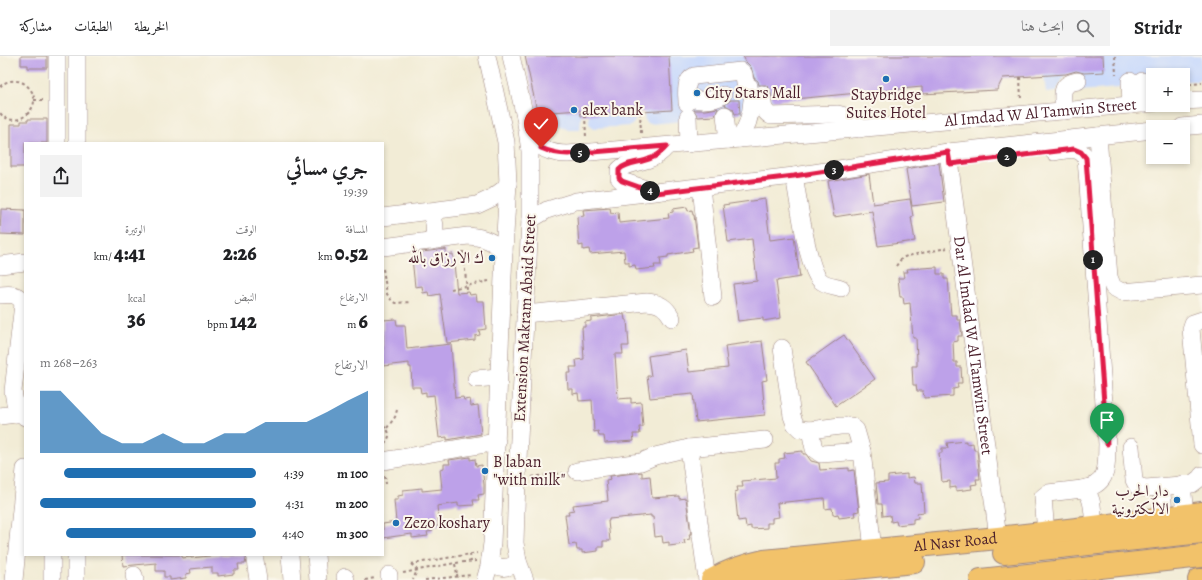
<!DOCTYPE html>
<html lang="ar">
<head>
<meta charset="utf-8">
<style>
	:root { --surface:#fff; --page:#f2f2f2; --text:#202124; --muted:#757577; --line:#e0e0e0; --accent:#1f6fb2 }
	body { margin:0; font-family:Alegreya,Amiri,serif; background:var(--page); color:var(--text); direction:rtl; height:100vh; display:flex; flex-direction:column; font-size:15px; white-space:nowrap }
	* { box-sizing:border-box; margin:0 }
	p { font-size:13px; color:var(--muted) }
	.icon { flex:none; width:22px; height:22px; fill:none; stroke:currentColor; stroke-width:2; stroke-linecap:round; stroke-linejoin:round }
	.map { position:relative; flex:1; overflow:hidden; direction:ltr }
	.sheet { position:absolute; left:24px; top:86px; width:360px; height:414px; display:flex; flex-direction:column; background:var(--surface); border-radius:0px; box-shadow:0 2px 6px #0003; direction:rtl }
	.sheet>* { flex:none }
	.fabs { position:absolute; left:1146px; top:12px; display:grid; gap:8px }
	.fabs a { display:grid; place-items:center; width:44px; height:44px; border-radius:0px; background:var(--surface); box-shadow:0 2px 6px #0003; font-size:20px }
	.pin { position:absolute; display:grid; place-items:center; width:34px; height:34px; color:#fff; margin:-41px -17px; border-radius:50% 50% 50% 0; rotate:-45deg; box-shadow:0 0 4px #0007 }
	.pin .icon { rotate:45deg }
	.km { position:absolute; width:20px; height:20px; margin:-10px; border-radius:50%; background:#222; color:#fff; font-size:11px; line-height:20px; text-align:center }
	.round { display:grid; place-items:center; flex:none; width:42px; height:42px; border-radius:0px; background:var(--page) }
	.head { display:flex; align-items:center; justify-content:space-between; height:68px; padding:0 16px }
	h1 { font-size:22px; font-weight:800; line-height:30px }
	.stats { display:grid; grid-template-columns:repeat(3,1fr); gap:6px; height:68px; padding:4px 16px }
	.stats div { display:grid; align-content:center }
	.stats b { font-size:20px; font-weight:800 }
	.stats small { font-size:11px; font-weight:400 }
	.stats p { font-size:11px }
	.chart { height:112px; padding:8px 16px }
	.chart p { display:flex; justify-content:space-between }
	.chart svg { width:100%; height:72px; margin-top:4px; fill:var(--accent); opacity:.7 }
	ul { padding:0 16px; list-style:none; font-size:13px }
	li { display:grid; grid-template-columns:64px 48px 1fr; align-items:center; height:30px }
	li i { height:10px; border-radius:5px; background:var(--accent) }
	header { display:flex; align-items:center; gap:24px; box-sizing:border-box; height:56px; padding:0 20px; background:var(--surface); border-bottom:1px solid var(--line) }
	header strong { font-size:19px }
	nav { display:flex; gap:22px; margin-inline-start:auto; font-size:14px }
	.search { width:280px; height:36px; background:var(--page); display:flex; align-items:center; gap:10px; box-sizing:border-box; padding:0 14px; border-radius:0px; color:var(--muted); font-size:15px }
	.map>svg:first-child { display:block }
	.built { fill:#ccdbfa }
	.building { fill:#bda1e9 }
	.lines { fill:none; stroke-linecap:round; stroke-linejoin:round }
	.minor-casing { stroke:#9e8680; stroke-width:18 }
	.highway-casing { stroke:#9e8680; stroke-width:24 }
	.path { stroke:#9e8680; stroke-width:2; stroke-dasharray:3 3; stroke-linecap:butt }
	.minor { stroke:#fff; stroke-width:17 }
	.highway { stroke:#f2c26a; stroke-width:22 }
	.path-bridge { stroke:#9e8680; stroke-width:2; stroke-dasharray:3 3; stroke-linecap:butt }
	.route-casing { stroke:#fff; stroke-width:8 }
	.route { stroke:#e11d48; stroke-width:5 }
	.poi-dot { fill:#1f6fb2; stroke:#fbf7ec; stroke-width:1.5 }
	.labels { text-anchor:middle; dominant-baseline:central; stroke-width:4; stroke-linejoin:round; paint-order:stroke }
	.poi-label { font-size:16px; fill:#4a1f2b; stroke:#fbf7ec; text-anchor:start }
	.street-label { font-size:16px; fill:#4a1f2b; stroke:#fbf7ec }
</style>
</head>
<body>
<header>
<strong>Stridr</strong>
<div class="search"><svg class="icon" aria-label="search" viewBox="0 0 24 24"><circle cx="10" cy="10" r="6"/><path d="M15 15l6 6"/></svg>ابحث هنا</div>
<nav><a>الخريطة</a><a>الطبقات</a><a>مشاركة</a></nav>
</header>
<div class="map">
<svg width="1202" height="524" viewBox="0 0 1202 524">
	<rect width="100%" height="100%" fill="#fbf7ec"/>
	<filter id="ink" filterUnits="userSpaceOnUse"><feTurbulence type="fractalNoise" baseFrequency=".025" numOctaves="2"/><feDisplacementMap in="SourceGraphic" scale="8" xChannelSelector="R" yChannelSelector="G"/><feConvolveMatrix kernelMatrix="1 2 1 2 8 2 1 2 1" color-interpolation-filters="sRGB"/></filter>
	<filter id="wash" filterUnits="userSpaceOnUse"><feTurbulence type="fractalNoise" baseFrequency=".012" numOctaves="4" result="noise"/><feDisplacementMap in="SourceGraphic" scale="16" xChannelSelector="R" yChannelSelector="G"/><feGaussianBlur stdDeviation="0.9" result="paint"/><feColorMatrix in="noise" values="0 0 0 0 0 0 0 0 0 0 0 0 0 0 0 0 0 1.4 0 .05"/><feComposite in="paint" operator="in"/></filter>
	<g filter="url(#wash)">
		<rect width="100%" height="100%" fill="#f2ecd6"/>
		<polygon class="built" points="525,0 1202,0 1202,21 1197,25 1183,25 1183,19 1153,19 1153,25 1122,25 1122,29 1119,32 1078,35 1077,33 1078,17 1068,18 1063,22 1056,36 1046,37 1044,19 1003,22 997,34 922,38 922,31 771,45 771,38 758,38 746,55 740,58 684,61 684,65 650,68 645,66 644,56 636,56 635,65 631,70 594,72 589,68 589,59 581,60 580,74 568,74 537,55"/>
		<g id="blocks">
			<g class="building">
				<polygon points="21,0 47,0 47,12 28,12 28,9 21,9"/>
				<polygon points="525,0 669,0 672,54 581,60 580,54 552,56 537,55"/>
				<polygon points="743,0 1103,0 1104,16 1084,17 1076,15 1066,18 1003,22 997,34 922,38 922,31 773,45 770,33 766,29 759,29 758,25 754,22 751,11 746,6"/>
				<polygon points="731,44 739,44 740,58 735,58 733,53 725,49"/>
				<polygon points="718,52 715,60 698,61 694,54 705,54"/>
				<polygon points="28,63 47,63 47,87 25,87 25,111 11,111 11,68 21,68 21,65 28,65"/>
				<polygon points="939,107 944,146 912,150 906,113"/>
				<polygon points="869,118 873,148 910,143 913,160 911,161 915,185 878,190 872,155 834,161 828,125"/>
				<polygon points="765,143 770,184 794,181 800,221 776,225 781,262 763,265 763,262 738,265 733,228 757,225 756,216 752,183 728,186 723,149"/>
				<polygon points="687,151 688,155 692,154 693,159 694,159 698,191 692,192 693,195 668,199 668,201 660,202 661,209 654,209 655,212 636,214 635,209 629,210 629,206 625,206 624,195 590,198 589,193 583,194 583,189 579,190 577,161 584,160 583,154 610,152 611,157 618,156 619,167 669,162 668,157 673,156 673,153"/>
				<polygon points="1,153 25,154 25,179 0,178"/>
				<polygon points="446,193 446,199 453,198 457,237 469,236 470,239 476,238 477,245 484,245 486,273 479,274 480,279 475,280 475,284 447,287 440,238 429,240 428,236 423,237 422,230 415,231 412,202 415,201 414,197"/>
				<polygon points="937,211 937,218 944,218 944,223 948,223 951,259 957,259 957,264 960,264 962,280 958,280 958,285 953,286 954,306 957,306 957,311 961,311 962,327 957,327 958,332 953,333 953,340 924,342 923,335 917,335 916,329 913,329 912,310 917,310 917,304 916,282 913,282 910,247 904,248 903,241 900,241 898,222 904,222 903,216 908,216 907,213"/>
				<polygon points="624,258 625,264 627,264 629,290 622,290 623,298 615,298 618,343 631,342 631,347 641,346 643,371 639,371 640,378 633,378 634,385 605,387 604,380 599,380 598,375 594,376 592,344 579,345 578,337 573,338 573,333 568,333 567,317 571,317 570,311 577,311 576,304 584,303 582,271 585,271 585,266 591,265 591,262"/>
				<polygon points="396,263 397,269 405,269 407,293 451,288 455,342 463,341 464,344 470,343 471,350 478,349 481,378 447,384 447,381 439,382 434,339 426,340 426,336 421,337 420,331 412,331 411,311 409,311 409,307 383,310 383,264"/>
				<polygon points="844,279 875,323 836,350 806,306"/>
				<polygon points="762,285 767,324 762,325 765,359 696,366 693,338 650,342 647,320 651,320 648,300 686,294 689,316 728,312 725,290"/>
				<polygon points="966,385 966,388 973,387 974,394 977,394 980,423 976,423 977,428 971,429 972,433 956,435 956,431 950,432 950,425 942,426 939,397 942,397 942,392 948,392 947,387"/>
				<polygon points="803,395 803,398 806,398 811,405 819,407 820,414 849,412 849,415 854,414 859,455 854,456 855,460 839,462 838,458 833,459 832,452 825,453 824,442 777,447 779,461 772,462 772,467 767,467 767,472 751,473 751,470 746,471 745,464 738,465 735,436 738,435 737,431 743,431 742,425 776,422 775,407 779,407 779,403 785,402 784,397"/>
				<polygon points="470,401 470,404 475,403 476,410 482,409 484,429 484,438 478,439 479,444 473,444 474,449 458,450 458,447 437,450 439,470 432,470 433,475 427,476 428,480 412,482 412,478 383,482 383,468 396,466 394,444 398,444 398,440 403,439 403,434 422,432 422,435 442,433 440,413 444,412 444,408 450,408 449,404"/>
				<polygon points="642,416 642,421 650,420 652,442 679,440 679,443 686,442 691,478 689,478 690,483 684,484 685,488 669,490 669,486 663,487 662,480 655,481 653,461 651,461 651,459 609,463 609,465 608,465 610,485 603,485 603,491 598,491 598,495 582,497 582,494 577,494 576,488 569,489 565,459 569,459 568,455 574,454 573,449 608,445 606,424 611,423 610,420"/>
				<polygon points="907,418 907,422 914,421 915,427 922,427 924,456 917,457 918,462 913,463 913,467 897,469 896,465 891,466 890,459 883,460 882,448 878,448 876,427 888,426 888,420"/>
				<polygon points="122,499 182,499 182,502 191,501 191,502 218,499 247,499 245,508 238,508 239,514 234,514 234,518 218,520 218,517 212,517 212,511 190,513 191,517 186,518 186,522 170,524 170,521 164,521 164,515 156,515 156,507 123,510"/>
			</g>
		</g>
	</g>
	<g filter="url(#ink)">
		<use href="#blocks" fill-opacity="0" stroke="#9e8680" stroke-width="1"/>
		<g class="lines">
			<g class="minor-casing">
				<g id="minor">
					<polyline points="57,0 57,87"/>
					<polyline points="511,0 525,61 530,95 530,164 517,423 515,487 518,505 525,524"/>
					<polyline points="1130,25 1131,49"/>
					<polyline points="1142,25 1144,48"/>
					<path d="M 687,38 C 693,47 715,45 723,39"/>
					<path d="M 762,38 C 763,47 762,55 771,60 L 838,58 C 848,60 855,64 860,73"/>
					<polyline points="1183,45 1202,44"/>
					<path d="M 687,47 C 687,38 684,25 694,20 L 741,15 L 744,18 L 745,28 L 749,30"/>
					<path d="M 1064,55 C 1063,40 1058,28 1078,25"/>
					<polyline points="725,59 728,84"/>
					<polyline points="688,61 689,88"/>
					<polyline points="1182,71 1202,69"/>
					<path id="s1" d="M 528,78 C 538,92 550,98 568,98 L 1153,47"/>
					<polyline points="1098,80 1109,221 1113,231 1122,236 1202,229"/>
					<path d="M 739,83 C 748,71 751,59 752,44"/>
					<polyline points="77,87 77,0"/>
					<path id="s2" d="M 948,96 L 998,482"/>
					<path d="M 1054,96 C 1065,94 1079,89 1086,102 L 1107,388 C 1106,410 1110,429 1082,433"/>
					<path d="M 794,120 C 798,139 807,214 821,225 C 825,229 835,230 841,232"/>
					<polyline points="701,131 713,241"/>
					<path d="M 649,134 L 622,125 L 619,122 L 619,114 C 626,106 640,107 649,103 C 656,101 662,96 667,90"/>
					<path d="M 428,155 C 436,164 437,174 431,185"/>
					<polyline points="383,161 477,149 492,142 504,133 508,127"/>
					<polyline points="530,164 547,154 576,145 794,120 948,96 1153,74"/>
					<path d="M 383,191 L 468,180 C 483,181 494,185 504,196"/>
					<polyline points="0,209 25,206"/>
					<path d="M 0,239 C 10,238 19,237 23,248 L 13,335 L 15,347 L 25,361"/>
					<path d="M 525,258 L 647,246 C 660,247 666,251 672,262"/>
					<polyline points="1202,264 1193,267 1191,273 1202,389"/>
					<polyline points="782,292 792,360 795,368 800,373 810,374 840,370 851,370 856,374 862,395 873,494"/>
					<polyline points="476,323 498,321"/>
					<polyline points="0,360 23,357"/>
					<polyline points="810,374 814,393 821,398 862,395"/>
					<polyline points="1131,391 1134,424 1137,430 1146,432 1192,428 1200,422 1202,419"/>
					<polyline points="689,392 707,524"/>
					<polyline points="383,405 497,386"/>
					<polyline points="577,415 641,406 655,400 689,392 765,384"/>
					<polyline points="1182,428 1185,459"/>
					<polyline points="1161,431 1165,462"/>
					<path d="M 1046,477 L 1043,441 L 1048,437 L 1082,433 C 1095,438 1092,460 1094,471"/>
					<polyline points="76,499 76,524"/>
					<polyline points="290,499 292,524"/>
					<polyline points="316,499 318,524"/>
					<path d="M 490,503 C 497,514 509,514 518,505"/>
					<polyline points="255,504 258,524"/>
					<polyline points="134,519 135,524"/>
					<polyline points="389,519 389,524"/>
					<polyline points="345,521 346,524"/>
					<polyline points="14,524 25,413"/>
					<polyline points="52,524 52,499"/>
					<polyline points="485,524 489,510 492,487 504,196 508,127 506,86 487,0"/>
				</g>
			</g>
			<g class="highway-casing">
				<g id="highway">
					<polyline points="1004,497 1202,476"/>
					<path id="s3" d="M 712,524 C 729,514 745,509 764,505 L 998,482 L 1094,471 L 1202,457"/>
					<polyline points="736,524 914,506"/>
					<polyline points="981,524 1202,500"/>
					<polyline points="1199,524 1202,524"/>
				</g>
			</g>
			<g class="path">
				<polyline points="1115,0 1116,19"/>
				<polyline points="1020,21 1021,44"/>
				<polyline points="1183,29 1202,27"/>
				<path d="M 0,31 C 4,26 11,24 17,25 C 22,25 27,29 30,33 C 45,51 15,76 0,57"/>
				<polyline points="34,44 43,44"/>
				<polyline points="640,56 641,77"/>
				<polyline points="585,59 586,82"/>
				<polyline points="463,195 467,234"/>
				<polyline points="896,210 902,202 907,200 947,192"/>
				<polyline points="383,213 387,238 392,245 395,247 411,246"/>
				<polyline points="451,233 489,225"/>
				<path d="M 383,370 C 391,375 391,383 383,388"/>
				<polyline points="387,372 395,361 397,354"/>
				<polyline points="385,420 386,428"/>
				<polyline points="532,421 563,417"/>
				<polyline points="470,498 471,506"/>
				<polyline points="411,508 477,497"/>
				<polyline points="411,508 417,514 413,524"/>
				<polyline points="455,508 457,518"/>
				<polyline points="403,517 455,507 476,505"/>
				<polyline points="365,524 375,522"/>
				<polyline points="425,524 471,519"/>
			</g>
			<use href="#minor" class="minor"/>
			<use href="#highway" class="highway"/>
			<polyline class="path-bridge" points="457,518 458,524"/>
		</g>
	</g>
	<g class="lines" filter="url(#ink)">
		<g class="route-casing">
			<path id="route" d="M 541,92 C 550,96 558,98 568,98 L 667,90 C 662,96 656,101 649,103 C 640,107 626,106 619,114 L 619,122 L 622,125 L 656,137 L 794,120 L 948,96 L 950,108 L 1074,93 L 1081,96 L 1086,102 L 1107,388"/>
		</g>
		<use href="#route" class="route"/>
	</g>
	<g class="poi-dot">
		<circle cx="886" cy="23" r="4"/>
		<circle cx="697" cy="37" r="4"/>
		<circle cx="574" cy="54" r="4"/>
		<circle cx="492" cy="202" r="4"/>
		<circle cx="485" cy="415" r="4"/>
		<circle cx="1177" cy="444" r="4"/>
		<circle cx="396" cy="467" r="4"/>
	</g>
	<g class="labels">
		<g class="poi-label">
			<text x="705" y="37">City Stars Mall</text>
			<text x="886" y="39" text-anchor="middle">Staybridge<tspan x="886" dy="18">Suites Hotel</tspan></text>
			<text x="582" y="54">alex bank</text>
			<text x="484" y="202" text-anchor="end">ك الارزاق بالله</text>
			<text x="493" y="406">B laban<tspan x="493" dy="18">"with milk"</tspan></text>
			<text x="1169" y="435" text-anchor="end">دار الحرب<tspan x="1169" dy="18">الالكترونية</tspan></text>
			<text x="404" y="467">Zezo koshary</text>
		</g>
		<g class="street-label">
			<text stroke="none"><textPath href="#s1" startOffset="521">Al Imdad W Al Tamwin Street</textPath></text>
			<text transform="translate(525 262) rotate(-87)">Extension Makram Abaid Street</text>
			<text stroke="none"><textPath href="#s2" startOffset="195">Dar Al Imdad W Al Tamwin Street</textPath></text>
			<text stroke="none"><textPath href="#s3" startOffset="248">Al Nasr Road</textPath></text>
		</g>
	</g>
</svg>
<div class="fabs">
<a>+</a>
<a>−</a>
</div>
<div class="pin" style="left:1107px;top:388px;background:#1e9e55"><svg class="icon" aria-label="arrive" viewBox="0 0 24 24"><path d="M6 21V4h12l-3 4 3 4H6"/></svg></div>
<div class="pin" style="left:541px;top:92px;background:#d93025"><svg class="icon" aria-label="check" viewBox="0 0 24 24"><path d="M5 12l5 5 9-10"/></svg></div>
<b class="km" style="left:1093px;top:204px">1</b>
<b class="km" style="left:1007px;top:101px">2</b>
<b class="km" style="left:834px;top:114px">3</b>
<b class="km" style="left:650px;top:135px">4</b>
<b class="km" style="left:580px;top:97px">5</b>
<section class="sheet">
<div class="head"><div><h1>جري مسائي</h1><p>19:39</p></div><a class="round"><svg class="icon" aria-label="share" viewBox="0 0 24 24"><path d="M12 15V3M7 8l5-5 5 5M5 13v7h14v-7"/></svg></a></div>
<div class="stats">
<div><p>المسافة</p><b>0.52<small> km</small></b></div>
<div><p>الوقت</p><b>2:26</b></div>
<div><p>الوتيرة</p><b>4:41<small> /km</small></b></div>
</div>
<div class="stats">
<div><p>الارتفاع</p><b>6<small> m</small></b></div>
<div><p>النبض</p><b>142<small> bpm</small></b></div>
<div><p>kcal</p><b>36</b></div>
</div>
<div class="chart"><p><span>الارتفاع</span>263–268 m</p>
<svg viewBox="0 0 160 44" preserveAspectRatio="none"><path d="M0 44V6L10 6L20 19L30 32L40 38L50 38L60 32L70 38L80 38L90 32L100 32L110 25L120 25L130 25L140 19L150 12L160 6V44z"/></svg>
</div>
<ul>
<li><b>100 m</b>4:39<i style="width:89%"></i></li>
<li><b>200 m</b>4:31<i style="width:100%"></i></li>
<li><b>300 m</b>4:40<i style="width:88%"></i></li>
</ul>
</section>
</div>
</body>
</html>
